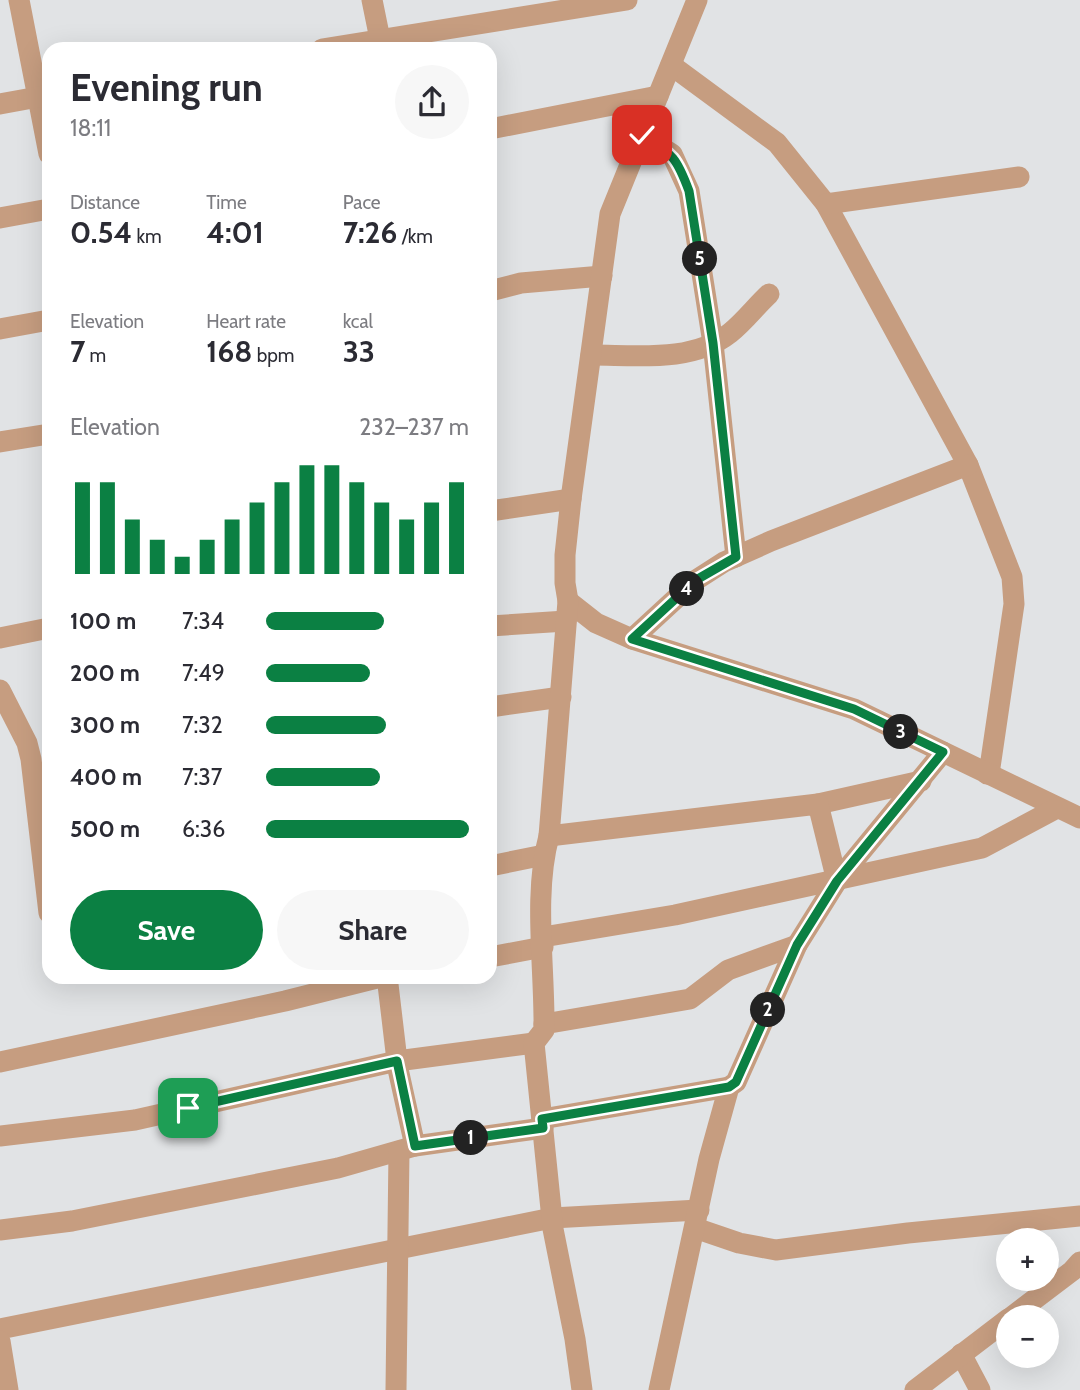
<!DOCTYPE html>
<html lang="en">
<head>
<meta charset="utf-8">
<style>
	:root { --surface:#fff; --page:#f7f7f7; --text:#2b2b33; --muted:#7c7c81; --accent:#0b8043 }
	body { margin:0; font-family:Cabin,sans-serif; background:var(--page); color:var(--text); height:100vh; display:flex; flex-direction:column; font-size:26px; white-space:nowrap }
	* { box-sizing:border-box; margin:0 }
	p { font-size:23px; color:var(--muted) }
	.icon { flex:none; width:38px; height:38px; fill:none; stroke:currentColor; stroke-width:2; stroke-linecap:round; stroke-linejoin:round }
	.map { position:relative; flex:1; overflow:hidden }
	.side { position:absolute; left:42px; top:42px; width:455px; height:942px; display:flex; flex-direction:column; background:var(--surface); border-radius:21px; box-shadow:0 7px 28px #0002 }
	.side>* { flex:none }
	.buttons { position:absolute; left:996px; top:1228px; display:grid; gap:14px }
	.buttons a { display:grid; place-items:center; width:63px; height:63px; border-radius:50%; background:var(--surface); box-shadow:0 7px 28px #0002; font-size:35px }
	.pin { position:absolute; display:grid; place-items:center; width:60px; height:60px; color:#fff; margin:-30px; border-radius:14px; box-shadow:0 4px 10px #0006 }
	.km { position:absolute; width:35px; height:35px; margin:-18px; border-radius:50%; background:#222; color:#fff; font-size:19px; line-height:35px; text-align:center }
	.round { display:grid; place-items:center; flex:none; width:74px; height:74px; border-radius:37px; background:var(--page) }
	.head { display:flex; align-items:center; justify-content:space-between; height:119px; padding:0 28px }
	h1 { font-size:38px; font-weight:700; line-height:52px }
	.figures { display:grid; grid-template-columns:repeat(3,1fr); gap:10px; height:119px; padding:7px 28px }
	.figures div { display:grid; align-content:center }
	.figures b { font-size:30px; font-weight:700 }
	.figures small { font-size:19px; font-weight:400 }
	.figures p { font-size:19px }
	.chart { height:196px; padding:14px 28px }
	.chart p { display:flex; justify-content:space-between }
	.chart svg { width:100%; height:126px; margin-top:7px; stroke:var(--accent); stroke-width:6 }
	.action { display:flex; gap:14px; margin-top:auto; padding:14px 28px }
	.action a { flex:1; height:80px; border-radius:42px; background:var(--accent); color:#fff; font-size:28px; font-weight:700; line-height:80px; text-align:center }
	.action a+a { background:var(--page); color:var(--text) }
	ul { padding:0 28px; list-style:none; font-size:23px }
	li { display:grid; grid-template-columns:112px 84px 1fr; align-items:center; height:52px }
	li i { height:18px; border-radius:9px; background:var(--accent) }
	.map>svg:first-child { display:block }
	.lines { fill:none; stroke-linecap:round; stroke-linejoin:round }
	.minor { stroke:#c69d80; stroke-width:21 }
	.route-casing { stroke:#fff; stroke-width:14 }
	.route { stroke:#0b8043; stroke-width:9 }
</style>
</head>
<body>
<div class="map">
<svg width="1080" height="1390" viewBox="0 0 1080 1390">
	<rect width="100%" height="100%" fill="#e1e3e5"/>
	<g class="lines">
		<g class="minor">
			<polyline points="19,0 49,154"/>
			<polyline points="372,0 382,49"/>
			<polyline points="322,49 627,0"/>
			<polyline points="671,65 777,143 826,204 968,465 1012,577 1014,604 989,774 987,774"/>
			<polyline points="0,104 49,95"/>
			<polyline points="490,129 658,96"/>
			<polyline points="642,135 672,154 689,191 713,343 736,557"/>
			<polyline points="826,204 1019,177"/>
			<polyline points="0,218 49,209"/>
			<polyline points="490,291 521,283 602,276"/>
			<polyline points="0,329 49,320"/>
			<path d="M 591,355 C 636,355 692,363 730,333 C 744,322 756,306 769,294"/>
			<polyline points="0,442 49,434"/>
			<polyline points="490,511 571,499"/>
			<polyline points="568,601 596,623 632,639 854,709 1080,818"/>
			<polyline points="490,626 566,621"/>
			<polyline points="0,638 49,628"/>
			<polyline points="632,639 696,580 724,562 771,541 968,465"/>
			<polyline points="0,690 27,743 31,759 49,913"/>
			<polyline points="490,707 561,697"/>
			<polyline points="818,804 921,781"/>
			<polyline points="549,836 818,804 837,881"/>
			<polyline points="490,866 544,855"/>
			<polyline points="543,937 675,915 982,848 1057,808"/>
			<polyline points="490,957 543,947"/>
			<polyline points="544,1024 690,999 728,970 797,945"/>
			<polyline points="0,1062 285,1001 385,976"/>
			<polyline points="542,1119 729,1087 736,1082 797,945 837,881 943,752"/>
			<polyline points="0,1136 135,1120 397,1061 534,1043"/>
			<polyline points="415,1146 543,1128"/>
			<polyline points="695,1228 739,1243 776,1250 908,1233 1080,1216"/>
			<polyline points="0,1230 72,1221 338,1168 415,1146 398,1069 387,976"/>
			<polyline points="1010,1318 1072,1271 1080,1262"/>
			<polyline points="0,1329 552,1218 699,1210"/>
			<polyline points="0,1341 8,1390"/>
			<polyline points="961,1354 980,1390"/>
			<polyline points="396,1390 399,1151"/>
			<path d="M 582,1390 L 575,1339 L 553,1229 L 534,1043 L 544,1030 C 545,969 533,894 549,836 L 568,601 L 565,583 L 565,555 L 571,499 L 610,214 L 697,0"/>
			<polyline points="659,1390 709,1159 729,1087"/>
			<polyline points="915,1390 1008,1319"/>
		</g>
	</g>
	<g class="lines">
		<g class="route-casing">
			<path id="route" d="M 188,1108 L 397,1061 L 415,1146 L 543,1128 L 542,1119 L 729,1087 L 736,1082 L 797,945 L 837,881 L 943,752 L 854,709 L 632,639 L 696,580 L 736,557 L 713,343 L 689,191 C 676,156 673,155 642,135"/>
		</g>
		<use href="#route" class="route"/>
	</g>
</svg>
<div class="buttons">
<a>+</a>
<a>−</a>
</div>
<div class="pin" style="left:188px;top:1108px;background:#1e9e55"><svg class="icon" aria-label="arrive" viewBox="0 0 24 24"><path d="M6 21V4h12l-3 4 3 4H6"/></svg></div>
<div class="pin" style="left:642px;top:135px;background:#d93025"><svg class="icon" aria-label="check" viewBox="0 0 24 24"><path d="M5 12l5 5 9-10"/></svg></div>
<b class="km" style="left:471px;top:1138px">1</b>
<b class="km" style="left:768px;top:1010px">2</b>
<b class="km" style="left:901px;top:732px">3</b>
<b class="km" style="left:687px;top:589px">4</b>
<b class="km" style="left:700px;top:259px">5</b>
<section class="side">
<div class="head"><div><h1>Evening run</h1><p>18:11</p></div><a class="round"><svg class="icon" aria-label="share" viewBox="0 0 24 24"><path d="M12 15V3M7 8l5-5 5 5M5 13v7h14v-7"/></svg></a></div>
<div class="figures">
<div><p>Distance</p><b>0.54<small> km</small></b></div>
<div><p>Time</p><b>4:01</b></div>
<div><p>Pace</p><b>7:26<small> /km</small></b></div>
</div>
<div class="figures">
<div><p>Elevation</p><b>7<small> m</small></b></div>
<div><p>Heart rate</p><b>168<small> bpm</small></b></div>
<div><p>kcal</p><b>33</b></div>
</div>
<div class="chart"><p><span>Elevation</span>232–237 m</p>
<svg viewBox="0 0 160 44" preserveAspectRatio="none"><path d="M5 44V12M15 44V12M25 44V25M35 44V32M45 44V38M55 44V32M65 44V25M75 44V19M85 44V12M95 44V6M105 44V6M115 44V12M125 44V19M135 44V25M145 44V19M155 44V12"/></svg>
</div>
<ul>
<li><b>100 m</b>7:34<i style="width:58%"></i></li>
<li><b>200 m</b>7:49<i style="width:51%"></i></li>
<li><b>300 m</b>7:32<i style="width:59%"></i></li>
<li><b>400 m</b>7:37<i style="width:56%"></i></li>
<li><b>500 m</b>6:36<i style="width:100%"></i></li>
</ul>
<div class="action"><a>Save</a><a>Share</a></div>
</section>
</div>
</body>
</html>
